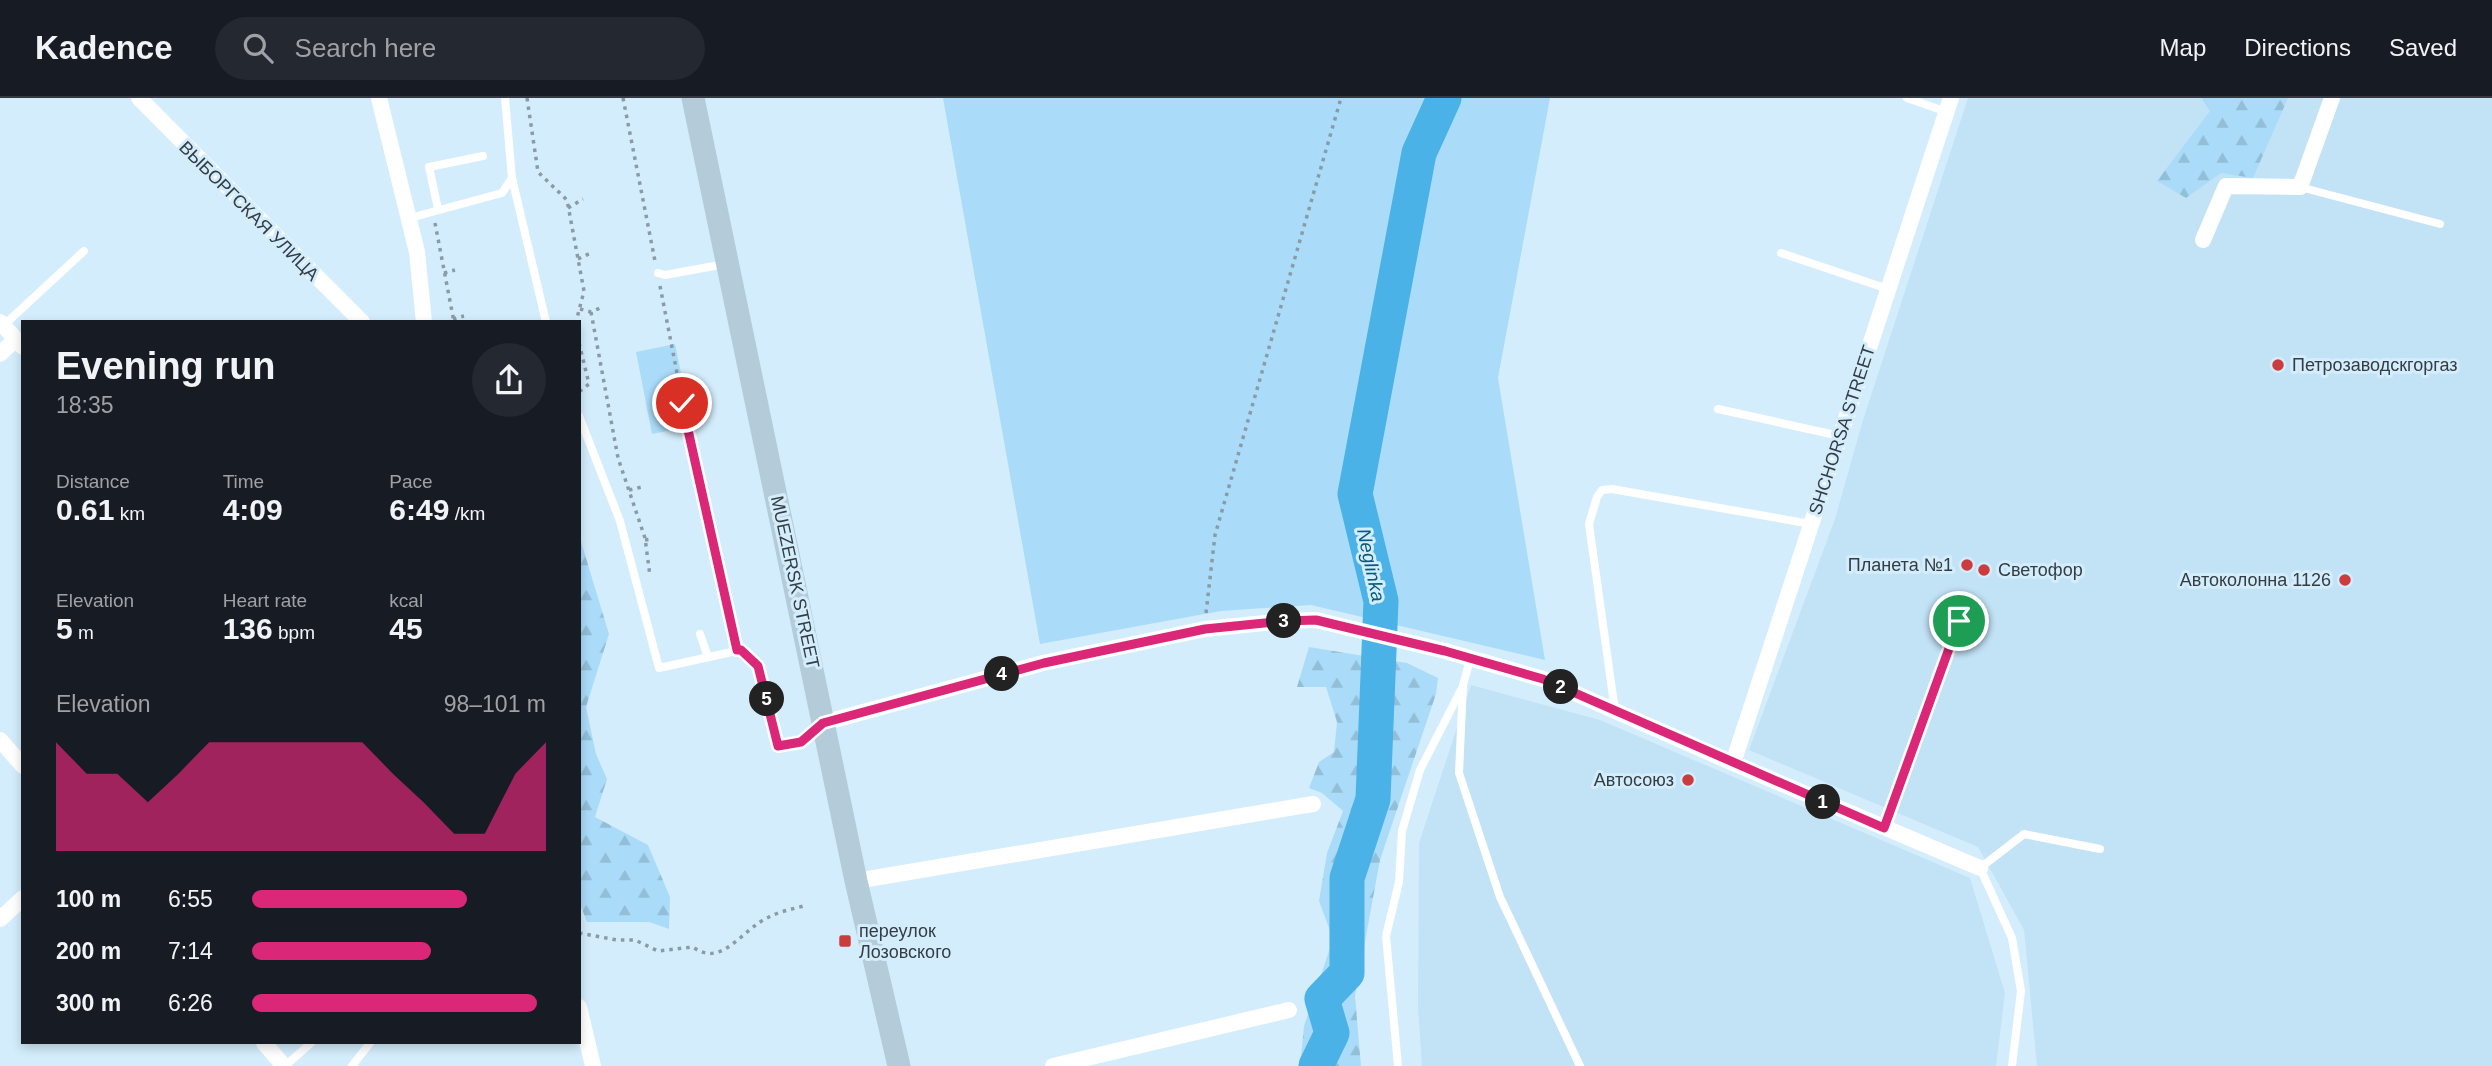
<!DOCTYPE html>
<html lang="en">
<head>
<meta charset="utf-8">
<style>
	:root { --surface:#171b24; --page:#242831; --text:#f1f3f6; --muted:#9ea1a6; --line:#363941; --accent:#db2777 }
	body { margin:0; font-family:Arial,sans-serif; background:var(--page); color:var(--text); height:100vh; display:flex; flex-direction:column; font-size:26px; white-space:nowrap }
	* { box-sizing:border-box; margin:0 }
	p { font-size:23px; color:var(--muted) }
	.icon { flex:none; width:38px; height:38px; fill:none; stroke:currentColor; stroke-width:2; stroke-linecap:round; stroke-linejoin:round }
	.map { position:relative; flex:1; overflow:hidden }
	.details { position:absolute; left:21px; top:222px; width:560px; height:724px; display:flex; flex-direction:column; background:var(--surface); border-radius:0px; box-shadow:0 4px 10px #0003 }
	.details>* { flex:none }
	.pin { position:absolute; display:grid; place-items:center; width:60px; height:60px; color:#fff; margin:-30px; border:4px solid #fff; border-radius:50%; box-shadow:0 2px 7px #0007 }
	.km { position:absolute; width:35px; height:35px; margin:-18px; border-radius:50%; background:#222; color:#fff; font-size:19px; line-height:35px; text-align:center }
	.round { display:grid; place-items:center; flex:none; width:74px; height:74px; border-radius:37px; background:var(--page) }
	.overview { display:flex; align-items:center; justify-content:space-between; height:119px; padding:0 35px }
	h1 { font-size:38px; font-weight:700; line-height:52px }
	.stats { display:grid; grid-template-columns:repeat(3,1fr); gap:10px; height:119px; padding:7px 35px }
	.stats div { display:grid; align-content:center }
	.stats b { font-size:30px; font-weight:700 }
	.stats small { font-size:19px; font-weight:400 }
	.stats p { font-size:19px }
	.chart { height:196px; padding:14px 35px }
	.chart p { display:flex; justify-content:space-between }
	.chart svg { width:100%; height:126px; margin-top:7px; fill:var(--accent); opacity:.7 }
	ul { padding:0 35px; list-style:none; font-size:23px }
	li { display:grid; grid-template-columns:112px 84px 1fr; align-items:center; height:52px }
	li i { height:18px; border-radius:9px; background:var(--accent) }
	header { display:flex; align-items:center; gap:42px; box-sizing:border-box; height:98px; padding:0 35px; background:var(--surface); border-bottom:2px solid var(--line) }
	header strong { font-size:33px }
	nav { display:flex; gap:38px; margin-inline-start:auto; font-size:24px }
	.search { width:490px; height:63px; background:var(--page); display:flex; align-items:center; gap:18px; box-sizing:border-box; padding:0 24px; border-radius:38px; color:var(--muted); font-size:26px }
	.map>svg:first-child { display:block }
	.built { fill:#c2e2f6 }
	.green { fill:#aadcf9 }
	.forest { fill:url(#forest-firs) }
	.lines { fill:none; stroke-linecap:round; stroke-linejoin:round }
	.river { stroke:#4ab2e7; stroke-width:35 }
	.path { stroke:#8a9ba6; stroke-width:3.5; stroke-dasharray:3.5 5; stroke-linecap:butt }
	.lane { stroke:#fff; stroke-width:8 }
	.street { stroke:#fff; stroke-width:16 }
	.secondary { stroke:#b4ccd9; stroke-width:23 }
	.route-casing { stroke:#fff; stroke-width:14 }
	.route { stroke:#db2777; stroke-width:9 }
	.poi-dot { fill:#cb3c3e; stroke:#d4edfc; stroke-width:2.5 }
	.labels { text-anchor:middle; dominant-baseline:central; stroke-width:6; stroke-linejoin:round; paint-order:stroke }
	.street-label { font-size:18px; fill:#343d43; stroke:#d4edfc }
	.poi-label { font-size:18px; fill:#343d43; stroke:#d4edfc; text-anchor:start }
	.water-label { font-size:19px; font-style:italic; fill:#055b7e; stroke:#d4edfc }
</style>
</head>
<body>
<header>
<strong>Kadence</strong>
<div class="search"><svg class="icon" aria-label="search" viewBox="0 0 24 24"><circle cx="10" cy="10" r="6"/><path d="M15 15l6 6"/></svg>Search here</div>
<nav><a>Map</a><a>Directions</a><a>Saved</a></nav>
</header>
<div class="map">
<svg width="2492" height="968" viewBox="0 0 2492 968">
	<defs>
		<pattern id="forest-firs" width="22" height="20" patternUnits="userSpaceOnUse" patternTransform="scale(1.75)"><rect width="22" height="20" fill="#aadcf9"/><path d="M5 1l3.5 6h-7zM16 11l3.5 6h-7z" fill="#93bed7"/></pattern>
	</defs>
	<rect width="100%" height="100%" fill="#d4edfc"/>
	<g class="built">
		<polygon points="1968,0 2492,0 2492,968 2037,968 2024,832 1978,749 1749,652 1835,421 1863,322"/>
		<polygon points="1471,587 1600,622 1970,780 2005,895 1996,968 1422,968 1418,910 1419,745"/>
	</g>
	<g class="green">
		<polygon points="943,0 1550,0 1498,280 1545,562 1311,507 1221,513 1040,546"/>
		<polygon points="675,246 692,328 652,336 636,254"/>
	</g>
	<g class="forest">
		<polygon points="2202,0 2288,0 2253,80 2221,75 2186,100 2157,83 2210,13"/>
		<polygon points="579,437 609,536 586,609 596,656 607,681 595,719 648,747 670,799 669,831 649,824 587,824 580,806"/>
		<polygon points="1309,549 1407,565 1438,580 1436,596 1380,762 1355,898 1361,968 1300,968 1304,928 1333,841 1319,803 1327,755 1343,713 1322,695 1309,690 1319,664 1334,654 1337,624 1326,589 1297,589"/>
	</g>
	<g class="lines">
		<polyline class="river" points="1316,968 1332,935 1322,901 1347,875 1347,780 1373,701 1381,503 1355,396 1419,55 1444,0"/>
		<g class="path">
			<polyline points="527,0 538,74 567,102 584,193 576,224"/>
			<polyline points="623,0 655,163"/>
			<polyline points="568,110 583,101"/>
			<polyline points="435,125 454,224"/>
			<polyline points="578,161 593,154"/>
			<polyline points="444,175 455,172"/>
			<polyline points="660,188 696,372 734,540"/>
			<polyline points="580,211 591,214 600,210"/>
			<polyline points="591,214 618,360 645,440 650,478"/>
			<polyline points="453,221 464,218"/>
			<polyline points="579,245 589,286 579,294"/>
			<polyline points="629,392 642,389"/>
			<polyline points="645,442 653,441"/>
			<polyline points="1206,515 1215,437 1341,0"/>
			<path d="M 579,835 L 617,842 L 635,842 L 658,853 L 693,849 C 722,871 743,830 769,819 C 780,813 794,811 807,807"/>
		</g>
		<g class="lane">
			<polyline points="505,0 512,80 546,224"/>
			<polyline points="1907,0 1947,14"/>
			<polyline points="2300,89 2440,126"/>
			<polyline points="438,111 429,69 483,58"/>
			<polyline points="410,120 502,95 512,80"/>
			<polyline points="1781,155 1888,191"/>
			<polyline points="658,175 665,177 725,166"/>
			<polyline points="3,228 84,153"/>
			<polyline points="1718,311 1840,338"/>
			<polyline points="579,318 620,423 659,570 741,552 758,568 778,648 801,644 821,627"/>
			<polyline points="700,536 708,559"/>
			<polyline points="1470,562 1463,587 1459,675 1500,799 1580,968"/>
			<polyline points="1615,613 1589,426 1597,399 1602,392 1612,391 1811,426"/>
			<polyline points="1884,730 1959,523"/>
			<polyline points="285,968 311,945"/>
			<polyline points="352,968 370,945"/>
			<polyline points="1398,968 1386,838 1399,784 1402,733 1420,672 1462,590"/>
			<polyline points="2012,968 2021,893 2012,840 1980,770 2024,736 2100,751"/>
		</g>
		<g class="street">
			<polyline points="139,0 362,224"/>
			<polyline points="379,0 417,154 424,224"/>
			<polyline points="2203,142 2226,88 2300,89 2332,0"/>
			<polyline points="0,224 23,249"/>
			<polyline points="0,256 15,242"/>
			<polyline points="823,625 1043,565 1205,531 1284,523 1316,522 1445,553 1543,581 1733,665 1980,770"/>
			<polyline points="0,642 23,668"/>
			<polyline points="1733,665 1951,0"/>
			<polyline points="856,783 1313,706"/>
			<polyline points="0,821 23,800"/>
			<polyline points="579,909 593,968"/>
			<polyline points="264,945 284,968"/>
			<polyline points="1053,968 1289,912"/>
		</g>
		<polyline class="secondary" points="693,0 856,783 899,968"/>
	</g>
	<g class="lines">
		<g class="route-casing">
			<polyline id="route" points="682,305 737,552 741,552 758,568 778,648 801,644 823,625 1044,565 1205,531 1284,523 1316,522 1445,553 1543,581 1884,730 1959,523"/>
		</g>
		<use href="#route" class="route"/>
	</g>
	<g class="poi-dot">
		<circle cx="2278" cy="267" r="7"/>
		<circle cx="1967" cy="467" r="7"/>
		<circle cx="1984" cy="472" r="7"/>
		<circle cx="2345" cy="482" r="7"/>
		<circle cx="1688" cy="682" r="7"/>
		<rect x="838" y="836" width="14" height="14" rx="3.5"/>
	</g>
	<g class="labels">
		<g class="street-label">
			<text transform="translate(249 113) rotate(45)">ВЫБОРГСКАЯ УЛИЦА</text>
			<text transform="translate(1842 332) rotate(-72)">SHCHORSA STREET</text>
			<text transform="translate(795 484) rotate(78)">MUEZERSK STREET</text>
		</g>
		<g class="poi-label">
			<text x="2292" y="267">Петрозаводскгоргаз</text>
			<text x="1953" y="467" text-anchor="end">Планета №1</text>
			<text x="1998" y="472">Светофор</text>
			<text x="2331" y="482" text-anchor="end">Автоколонна 1126</text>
			<text x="1674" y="682" text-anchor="end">Автосоюз</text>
			<text x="859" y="833">переулок<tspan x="859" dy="21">Лозовского</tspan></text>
		</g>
		<g class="water-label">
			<text transform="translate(1371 467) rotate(78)">Neglinka</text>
		</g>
	</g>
</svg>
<div class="pin" style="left:1959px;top:523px;background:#1e9e55"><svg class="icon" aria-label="arrive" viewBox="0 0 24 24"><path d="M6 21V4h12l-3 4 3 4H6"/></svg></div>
<div class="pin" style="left:682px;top:305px;background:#d93025"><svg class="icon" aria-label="check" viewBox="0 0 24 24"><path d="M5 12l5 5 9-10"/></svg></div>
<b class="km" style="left:1823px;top:704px">1</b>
<b class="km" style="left:1561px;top:589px">2</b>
<b class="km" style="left:1284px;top:523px">3</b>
<b class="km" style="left:1002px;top:576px">4</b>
<b class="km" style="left:767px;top:601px">5</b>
<section class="details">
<div class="overview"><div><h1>Evening run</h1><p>18:35</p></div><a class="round"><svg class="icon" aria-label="share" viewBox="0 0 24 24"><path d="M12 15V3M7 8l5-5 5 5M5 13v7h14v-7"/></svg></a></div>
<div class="stats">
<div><p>Distance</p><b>0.61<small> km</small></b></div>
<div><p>Time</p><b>4:09</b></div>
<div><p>Pace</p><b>6:49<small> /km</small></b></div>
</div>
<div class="stats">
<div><p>Elevation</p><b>5<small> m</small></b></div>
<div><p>Heart rate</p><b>136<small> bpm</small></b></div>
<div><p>kcal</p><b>45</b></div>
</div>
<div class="chart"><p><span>Elevation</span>98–101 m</p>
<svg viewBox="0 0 160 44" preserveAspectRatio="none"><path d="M0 44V6L10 17L20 17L30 27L40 17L50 6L60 6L70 6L80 6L90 6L100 6L110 17L120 27L130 38L140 38L150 17L160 6V44z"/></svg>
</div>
<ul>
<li><b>100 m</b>6:55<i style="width:73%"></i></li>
<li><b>200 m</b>7:14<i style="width:61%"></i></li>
<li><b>300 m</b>6:26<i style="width:97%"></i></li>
</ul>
</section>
</div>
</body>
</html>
